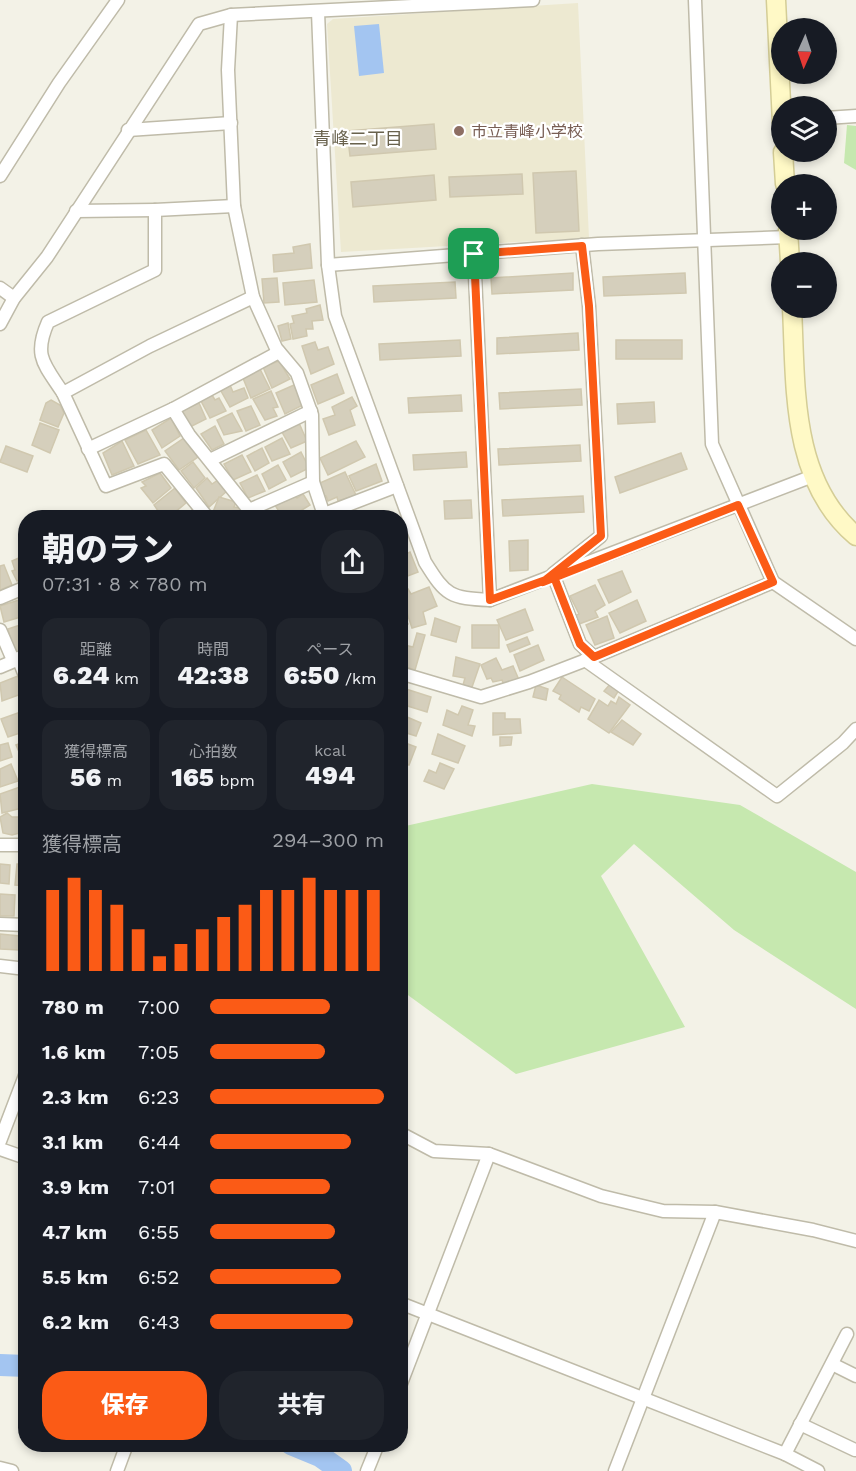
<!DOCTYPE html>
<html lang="ja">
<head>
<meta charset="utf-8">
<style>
	:root { --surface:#171b24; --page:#20242c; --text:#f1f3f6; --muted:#9ea1a6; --accent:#fb5b16 }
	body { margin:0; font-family:"Work Sans","Noto Sans JP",sans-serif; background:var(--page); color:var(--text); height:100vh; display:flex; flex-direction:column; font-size:22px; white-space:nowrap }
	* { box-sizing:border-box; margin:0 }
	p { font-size:20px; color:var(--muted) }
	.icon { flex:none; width:33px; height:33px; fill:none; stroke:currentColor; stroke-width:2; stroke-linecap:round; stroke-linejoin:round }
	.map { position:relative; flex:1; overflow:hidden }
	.drawer { position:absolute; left:18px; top:510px; width:390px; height:942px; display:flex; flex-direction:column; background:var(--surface); border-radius:24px; box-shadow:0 3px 9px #0003 }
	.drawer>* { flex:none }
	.needle { width:39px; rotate:183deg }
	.buttons { position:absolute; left:771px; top:18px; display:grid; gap:12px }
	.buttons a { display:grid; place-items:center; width:66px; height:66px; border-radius:50%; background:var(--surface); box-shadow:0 3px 9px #0003; font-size:30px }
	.pin { position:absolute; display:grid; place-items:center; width:51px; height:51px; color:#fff; margin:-26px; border-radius:12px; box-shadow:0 3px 9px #0006 }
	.round { display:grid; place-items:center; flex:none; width:63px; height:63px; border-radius:24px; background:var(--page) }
	.head { display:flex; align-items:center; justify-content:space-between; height:102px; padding:0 24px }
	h1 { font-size:33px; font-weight:800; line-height:45px }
	.figures { display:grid; grid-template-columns:repeat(3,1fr); gap:9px; height:102px; padding:6px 24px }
	.figures div { display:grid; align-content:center; border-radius:15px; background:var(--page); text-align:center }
	.figures b { font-size:26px; font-weight:800 }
	.figures small { font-size:16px; font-weight:400 }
	.figures p { font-size:16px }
	.chart { height:168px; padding:12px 24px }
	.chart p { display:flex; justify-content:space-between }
	.chart svg { width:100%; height:108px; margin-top:6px; stroke:var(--accent); stroke-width:6 }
	.button { display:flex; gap:12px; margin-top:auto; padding:12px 24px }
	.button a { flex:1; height:69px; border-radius:24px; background:var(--accent); color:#fff; font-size:24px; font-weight:800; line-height:69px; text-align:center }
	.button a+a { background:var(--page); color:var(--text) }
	ul { padding:0 24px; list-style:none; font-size:20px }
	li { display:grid; grid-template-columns:96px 72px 1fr; align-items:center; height:45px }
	li i { height:15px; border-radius:8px; background:var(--accent) }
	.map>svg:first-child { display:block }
	.education { fill:#ede9d1 }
	.green { fill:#c6e8af }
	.water { fill:#a3c5f1 }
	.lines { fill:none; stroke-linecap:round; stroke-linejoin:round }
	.river { stroke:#a3c5f1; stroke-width:22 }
	.building { fill:#d5cfbc; stroke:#d0c8af; stroke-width:1.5 }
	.street-casing { stroke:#bfbba9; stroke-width:15 }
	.secondary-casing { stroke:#d4cd96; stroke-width:21 }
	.street { stroke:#fff; stroke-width:12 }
	.secondary { stroke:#fff9c6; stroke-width:18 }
	.route-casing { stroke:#fff; stroke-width:12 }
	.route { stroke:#fb5b16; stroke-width:8 }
	.education-dot { fill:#8d6e63; stroke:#fff; stroke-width:2 }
	.labels { text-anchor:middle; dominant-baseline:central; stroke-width:4.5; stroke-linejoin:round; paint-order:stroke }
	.education-label { font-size:16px; fill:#785e54; stroke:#fff; text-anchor:start }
	.neighbourhood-label { font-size:18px; fill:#69624d; stroke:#fff }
</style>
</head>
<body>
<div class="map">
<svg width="856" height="1471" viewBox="0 0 856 1471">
	<rect width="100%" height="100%" fill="#f3f2e7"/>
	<polygon class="education" points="578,3 589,238 341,252 327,24 333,19"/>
	<g class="green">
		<polygon points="847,125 856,126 856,170 844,163"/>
		<polygon points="592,784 740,805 856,872 856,1009 734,930 634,844 601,876 685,1027 516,1074 401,990 401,827"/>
	</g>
	<polygon class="water" points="379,24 384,73 359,76 354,26"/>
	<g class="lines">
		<g class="river">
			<polyline points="0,1365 26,1366"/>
			<polyline points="291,1444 320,1456 341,1471"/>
		</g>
	</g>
	<g class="building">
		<polygon points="434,124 436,149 350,156 347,131"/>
		<polygon points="576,171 579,231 536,233 533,173"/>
		<polygon points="522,174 523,194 450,197 449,177"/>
		<polygon points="434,175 436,200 353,207 351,182"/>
		<polygon points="310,244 312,268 274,272 273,255 294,253 293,247"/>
		<polygon points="573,273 573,290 492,294 491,278"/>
		<polygon points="685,273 686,293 604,296 603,277"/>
		<polygon points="277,278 279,302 264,303 262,279"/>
		<polygon points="314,280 317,302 285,305 283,283"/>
		<polygon points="455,282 456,298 374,302 373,286"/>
		<polygon points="320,305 323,320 312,321 313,329 306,329 307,336 293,339 290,324 294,323 292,316 307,313 306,309"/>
		<polygon points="288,323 291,339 282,341 278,326"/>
		<polygon points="578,333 579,350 497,354 497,338"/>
		<polygon points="460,340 461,356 380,360 379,344"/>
		<rect x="616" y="340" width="66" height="19"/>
		<polygon points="315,342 318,350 328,347 334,364 311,374 302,346"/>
		<polygon points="279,361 290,379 272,388 263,367"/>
		<polygon points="260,369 270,389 251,398 243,378"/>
		<polygon points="337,374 344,393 318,404 311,385"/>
		<polygon points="230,385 233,392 244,388 248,398 230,407 221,391"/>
		<polygon points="294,385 303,405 285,414 276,393"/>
		<polygon points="581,389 582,405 500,409 499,393"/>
		<polygon points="271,391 278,407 273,408 277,416 265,420 253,399"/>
		<polygon points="212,395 215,400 219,398 226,411 210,418 201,401"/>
		<polygon points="461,395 462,411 409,413 408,398"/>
		<polygon points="352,397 357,406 350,410 355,425 329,435 323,419 335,415 332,407"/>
		<polygon points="51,400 60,405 64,413 58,427 40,420 46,403"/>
		<polygon points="654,402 655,422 618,424 617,404"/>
		<polygon points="199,403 206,419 190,427 182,411"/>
		<polygon points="251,406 260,425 246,431 237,411"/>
		<polygon points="232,413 242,431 224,435 217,420"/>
		<polygon points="171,418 180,436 162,448 152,430"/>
		<polygon points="40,423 59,430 50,453 32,445"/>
		<polygon points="299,423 307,441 291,448 282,432"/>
		<polygon points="215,426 224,444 212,450 201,434"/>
		<polygon points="146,430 160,455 138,464 125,440"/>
		<polygon points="184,438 198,457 179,470 165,451"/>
		<polygon points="282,438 290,454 272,461 265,447"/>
		<polygon points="122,441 134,466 112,475 103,453"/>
		<polygon points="356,441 365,457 328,475 320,458"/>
		<polygon points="580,445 581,461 499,465 498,449"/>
		<polygon points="6,446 33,456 27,472 0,462"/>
		<polygon points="262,448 269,463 255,471 247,456"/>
		<polygon points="301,452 309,468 291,477 283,462"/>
		<polygon points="466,452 467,467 414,470 413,455"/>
		<polygon points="681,453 687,469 620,493 615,477"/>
		<polygon points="242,455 251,472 233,480 224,464"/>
		<polygon points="193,462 205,478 194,488 181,471"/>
		<polygon points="376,464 382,481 356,491 349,476"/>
		<polygon points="278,465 286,480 269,489 262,474"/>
		<polygon points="345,472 356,495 338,501 337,497 328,501 326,496 321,495 320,483"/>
		<polygon points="160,473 171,488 153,503 141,488 146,486 142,482"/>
		<polygon points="257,475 265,491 248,498 240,483"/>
		<polygon points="207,478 212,484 218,480 227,491 209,507 196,488"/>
		<polygon points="175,488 186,503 168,518 163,518 154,505"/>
		<polygon points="303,494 310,505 289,518 283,518 275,505 294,495 297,498"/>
		<polygon points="583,496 584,512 503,516 502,500"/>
		<polygon points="219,497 236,502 234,507 240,508 243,518 225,518 213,512"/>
		<polygon points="471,500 472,518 445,519 444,501"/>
		<polygon points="192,510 198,518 180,518"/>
		<polygon points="269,511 273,518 256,518"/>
		<polygon points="528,540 528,570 510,571 509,541"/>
		<polygon points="410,552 418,572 400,579 400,557"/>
		<polygon points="26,555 26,577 17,581 12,571 15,570 12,561"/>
		<polygon points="4,565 12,585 0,590 0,566"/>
		<polygon points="622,571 631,592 609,603 598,580"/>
		<polygon points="595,585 605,605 595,611 598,617 579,624 575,616 579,614 570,596"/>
		<polygon points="429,587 437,606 423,612 426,624 412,628 400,592 408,589 411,594"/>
		<polygon points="19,600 24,616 4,622 0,606"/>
		<polygon points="637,600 646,621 620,633 609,613"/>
		<polygon points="400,609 408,624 400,629"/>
		<polygon points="525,609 533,630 506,640 497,620"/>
		<polygon points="607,616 614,638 595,645 586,625"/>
		<polygon points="435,618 460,627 456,642 431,635"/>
		<polygon points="26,623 26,649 14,653 8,629"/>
		<rect x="472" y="625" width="27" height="23"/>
		<polygon points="417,633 425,635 415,670 400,665 400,644 413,647"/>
		<polygon points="527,637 530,644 510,652 507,645"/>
		<polygon points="538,645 544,660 520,671 514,655"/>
		<polygon points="456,657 480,664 472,687 463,685 465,678 453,676"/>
		<polygon points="496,658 502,670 513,666 519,680 504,685 502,680 493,682 491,678 487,679 481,665"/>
		<polygon points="18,676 24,693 2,701 0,683"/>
		<polygon points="562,677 595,699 589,711 581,707 579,712 559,699 561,695 553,691"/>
		<polygon points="611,683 619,690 614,698 604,691"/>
		<polygon points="536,685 548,689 546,700 533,697"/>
		<polygon points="406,689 431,697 427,712 401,704"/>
		<polygon points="619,697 630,705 609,733 588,719 599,700 608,706 611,701 616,704"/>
		<polygon points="462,706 473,710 468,725 475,726 472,736 443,725 447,710 458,715"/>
		<polygon points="26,710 26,731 8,737 1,719"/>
		<polygon points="493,713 505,713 505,719 520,719 521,733 493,735"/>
		<polygon points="400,714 421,723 416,736 400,731"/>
		<polygon points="622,720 641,734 633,745 611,732"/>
		<polygon points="438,734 465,746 458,763 432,754"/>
		<polygon points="500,737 512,737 511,745 500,746"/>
		<polygon points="26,741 26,760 23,761 16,745"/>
		<polygon points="400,741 416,747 409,765 400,762"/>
		<polygon points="8,743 12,757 0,761 0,745"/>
		<polygon points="440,763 454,769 444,789 424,781 429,770 436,773"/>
		<polygon points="11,764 18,781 0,787 0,769"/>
		<polygon points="20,787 26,807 2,813 0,794"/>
		<polygon points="26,812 24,832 12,835 3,833 0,817 7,813 12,817 22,817 21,813"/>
		<polygon points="0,864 10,865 9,884 0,883"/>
		<polygon points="17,864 26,865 26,886 15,885"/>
		<polygon points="0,894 15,895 14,916 0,916"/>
		<polygon points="20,898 26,898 26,918 19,918"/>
		<polygon points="0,934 20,936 19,950 0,949"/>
	</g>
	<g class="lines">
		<g class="street-casing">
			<g id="street">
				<polyline points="695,0 712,444 773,582 856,639"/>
				<path d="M 318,12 L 328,265 L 335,316 L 425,562 C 446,596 450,598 490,600 L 813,476"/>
				<polyline points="231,15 228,70 234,206 253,297 276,348 297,373 312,415 313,482 325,518"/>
				<polyline points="826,118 856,116"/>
				<polyline points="128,130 231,123"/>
				<polyline points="0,176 59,83 118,0"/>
				<polyline points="76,211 155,210"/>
				<polyline points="474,254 490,600"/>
				<polyline points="328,265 598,244 788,237"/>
				<polyline points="0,288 14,298"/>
				<polyline points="0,324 14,298 47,257 199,24 231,15 533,0"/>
				<path d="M 63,393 C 44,364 33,356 48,322 L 155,270 L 155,210 L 234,206"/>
				<polyline points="173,409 279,352"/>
				<polyline points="88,449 173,409 189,435 249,510 313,482"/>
				<polyline points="210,460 311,411"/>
				<polyline points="324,514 397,486"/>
				<polyline points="208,518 164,464 106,486 63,393 150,346 253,297"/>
				<polyline points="553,574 601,536 589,306 582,245"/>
				<polyline points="554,577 580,644 594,657"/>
				<polyline points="0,598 26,587"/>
				<polyline points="0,630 13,660"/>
				<polyline points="18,658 26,678"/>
				<polyline points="585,660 777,796 843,743 856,729"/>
				<polyline points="0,667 26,656"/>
				<polyline points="400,673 481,697 529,682 594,657 773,582"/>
				<polyline points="0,845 26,845"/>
				<polyline points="0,924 26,925"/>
				<polyline points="0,966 26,969"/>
				<polyline points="400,1133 434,1151 489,1154 601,1196 663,1211 715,1212 813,1230 856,1241"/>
				<polyline points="0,1141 26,1073"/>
				<polyline points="0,1149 26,1158"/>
				<polyline points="400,1303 785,1454 818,1471"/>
				<polyline points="832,1364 856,1376"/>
				<polyline points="400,1386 489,1154"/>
				<polyline points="800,1424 855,1450"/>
				<polyline points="785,1454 847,1334"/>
				<polyline points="0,1468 12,1471"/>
				<polyline points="117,1471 127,1444"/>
				<polyline points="367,1471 378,1444"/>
				<polyline points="615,1471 715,1212"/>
			</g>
		</g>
		<g class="secondary-casing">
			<g id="secondary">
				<polyline points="776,0 782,123"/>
				<polyline points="783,152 785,184"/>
				<polyline points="788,230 790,262"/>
				<path d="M 792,308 C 796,386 790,480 856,536"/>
			</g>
		</g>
		<use href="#street" class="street"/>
		<use href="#secondary" class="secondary"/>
	</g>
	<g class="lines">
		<g class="route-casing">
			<polyline id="route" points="474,254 490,600 554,577 580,644 594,657 773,582 738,505 543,582 601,536 589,306 582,246 474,254"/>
		</g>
		<use href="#route" class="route"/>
	</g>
	<circle class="education-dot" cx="459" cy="131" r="6"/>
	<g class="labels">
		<g class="education-label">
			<text x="471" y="131">市立青峰小学校</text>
		</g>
		<g class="neighbourhood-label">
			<text x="358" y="138">青峰二丁目</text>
		</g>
	</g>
</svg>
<div class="buttons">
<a><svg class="needle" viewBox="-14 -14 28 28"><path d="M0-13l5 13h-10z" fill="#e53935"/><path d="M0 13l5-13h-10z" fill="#9ea1a6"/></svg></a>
<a><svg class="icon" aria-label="layers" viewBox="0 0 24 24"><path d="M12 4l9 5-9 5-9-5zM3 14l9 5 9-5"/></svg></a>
<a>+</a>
<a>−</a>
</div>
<div class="pin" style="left:474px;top:254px;background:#1e9e55"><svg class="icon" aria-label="arrive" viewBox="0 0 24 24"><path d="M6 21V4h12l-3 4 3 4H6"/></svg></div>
<section class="drawer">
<div class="head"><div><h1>朝のラン</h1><p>07:31 · 8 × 780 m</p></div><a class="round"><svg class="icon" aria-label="share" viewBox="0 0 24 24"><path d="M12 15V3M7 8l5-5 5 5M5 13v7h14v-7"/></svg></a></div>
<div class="figures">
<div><p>距離</p><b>6.24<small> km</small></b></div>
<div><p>時間</p><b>42:38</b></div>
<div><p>ペース</p><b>6:50<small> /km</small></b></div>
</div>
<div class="figures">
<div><p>獲得標高</p><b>56<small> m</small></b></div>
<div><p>心拍数</p><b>165<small> bpm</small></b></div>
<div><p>kcal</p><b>494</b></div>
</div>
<div class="chart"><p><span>獲得標高</span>294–300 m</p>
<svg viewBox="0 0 160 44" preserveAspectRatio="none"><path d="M5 44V11M15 44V6M25 44V11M35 44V17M45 44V27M55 44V38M65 44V33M75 44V27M85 44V22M95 44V17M105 44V11M115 44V11M125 44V6M135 44V11M145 44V11M155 44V11"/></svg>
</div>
<ul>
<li><b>780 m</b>7:00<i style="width:69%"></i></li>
<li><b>1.6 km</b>7:05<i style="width:66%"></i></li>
<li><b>2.3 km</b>6:23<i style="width:100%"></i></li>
<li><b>3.1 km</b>6:44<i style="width:81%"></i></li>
<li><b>3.9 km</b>7:01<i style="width:69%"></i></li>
<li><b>4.7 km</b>6:55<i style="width:72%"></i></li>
<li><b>5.5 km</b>6:52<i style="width:75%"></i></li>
<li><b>6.2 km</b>6:43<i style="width:82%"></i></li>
</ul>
<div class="button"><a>保存</a><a>共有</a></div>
</section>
</div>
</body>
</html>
